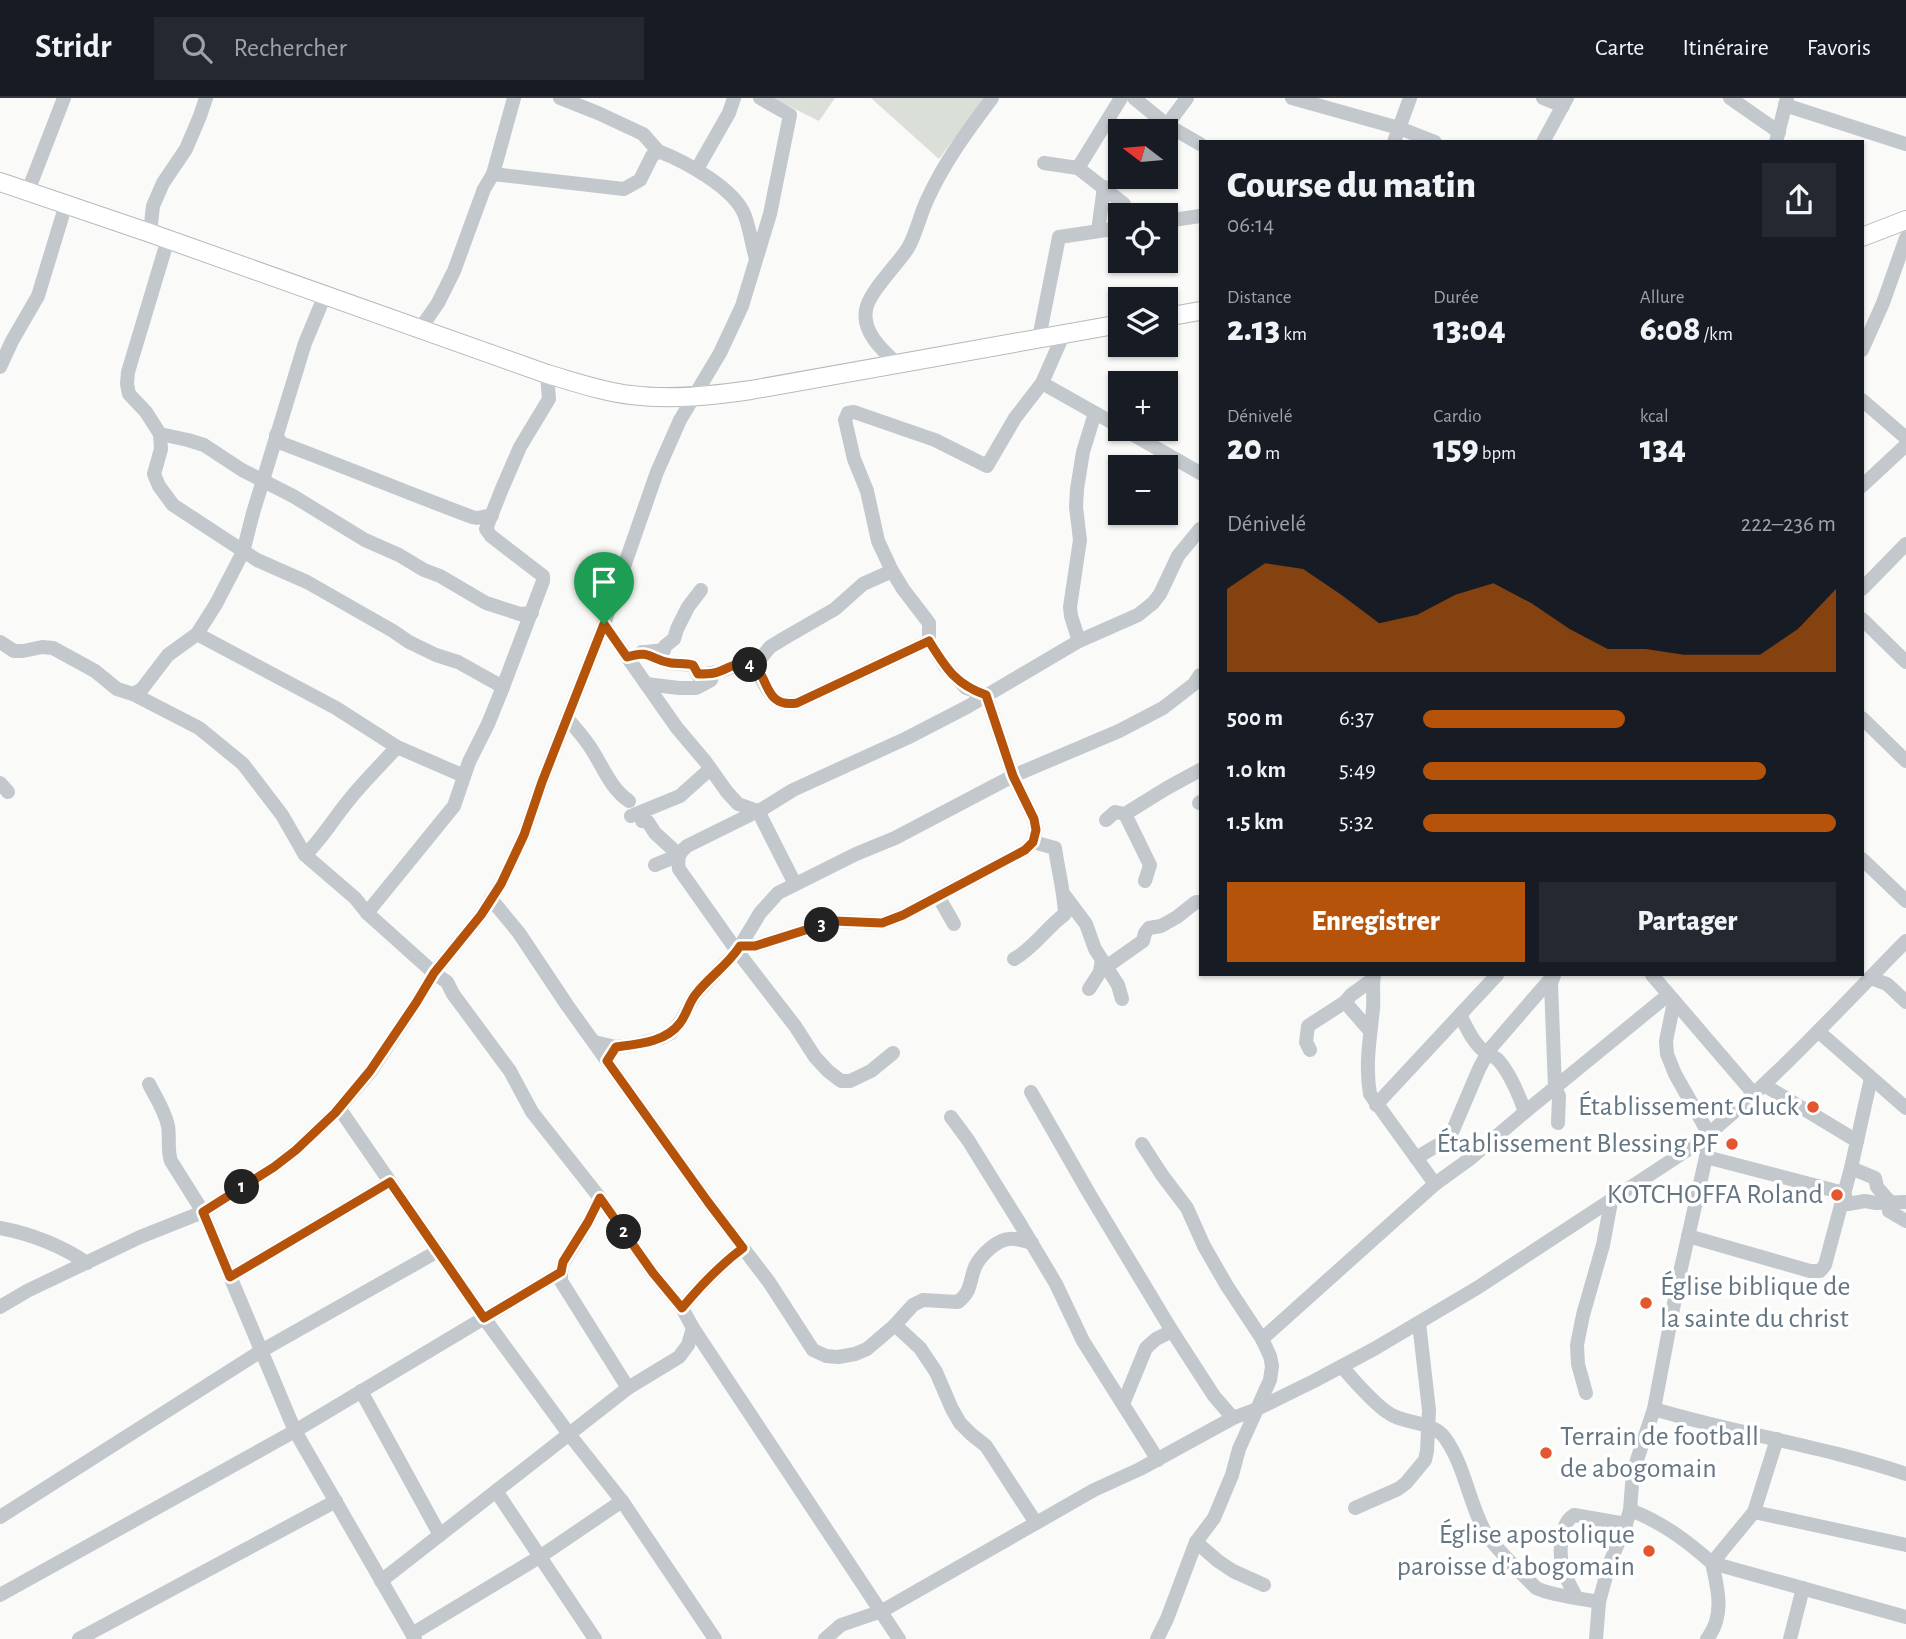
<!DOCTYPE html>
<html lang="fr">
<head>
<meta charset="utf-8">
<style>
	:root { --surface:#171b24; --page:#242831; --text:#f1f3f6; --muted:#9ea1a6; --line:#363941; --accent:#b45309 }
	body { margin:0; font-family:"Alegreya Sans",sans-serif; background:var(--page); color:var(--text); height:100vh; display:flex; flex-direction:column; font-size:26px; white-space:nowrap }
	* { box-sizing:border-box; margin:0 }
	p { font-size:23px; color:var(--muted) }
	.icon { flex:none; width:38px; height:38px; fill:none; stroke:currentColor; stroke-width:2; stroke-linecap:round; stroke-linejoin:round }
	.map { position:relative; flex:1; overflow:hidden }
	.details { position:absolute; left:1199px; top:42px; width:665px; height:836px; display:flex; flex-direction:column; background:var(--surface); border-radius:0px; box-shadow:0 2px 5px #0004 }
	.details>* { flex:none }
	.needle { width:46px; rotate:286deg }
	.tools { position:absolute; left:1108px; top:21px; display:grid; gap:14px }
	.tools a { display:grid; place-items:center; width:70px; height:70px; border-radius:0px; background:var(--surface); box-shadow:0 2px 5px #0004; font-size:35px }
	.pin { position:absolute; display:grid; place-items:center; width:60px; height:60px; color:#fff; margin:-72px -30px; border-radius:50% 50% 50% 0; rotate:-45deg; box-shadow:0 0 7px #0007 }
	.pin .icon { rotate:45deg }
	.km { position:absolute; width:35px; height:35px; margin:-18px; border-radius:50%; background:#222; color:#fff; font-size:19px; line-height:35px; text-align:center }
	.round { display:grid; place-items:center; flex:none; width:74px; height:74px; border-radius:0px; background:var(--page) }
	.overview { display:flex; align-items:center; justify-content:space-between; height:119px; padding:0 28px }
	h1 { font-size:38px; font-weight:800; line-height:52px }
	.metrics { display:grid; grid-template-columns:repeat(3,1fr); gap:10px; height:119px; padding:7px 28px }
	.metrics div { display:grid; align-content:center }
	.metrics b { font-size:35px; font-weight:800 }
	.metrics small { font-size:19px; font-weight:400 }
	.metrics p { font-size:19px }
	.chart { height:196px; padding:14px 28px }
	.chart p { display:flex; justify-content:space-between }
	.chart svg { width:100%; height:126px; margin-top:7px; fill:var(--accent); opacity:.7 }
	.action { display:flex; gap:14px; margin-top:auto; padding:14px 28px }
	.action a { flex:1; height:80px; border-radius:0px; background:var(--accent); color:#fff; font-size:28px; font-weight:800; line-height:80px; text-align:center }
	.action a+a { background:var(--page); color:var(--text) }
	ul { padding:0 28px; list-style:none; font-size:23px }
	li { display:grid; grid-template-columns:112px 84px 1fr; align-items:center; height:52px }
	li i { height:18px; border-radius:9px; background:var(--accent) }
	header { display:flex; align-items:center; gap:42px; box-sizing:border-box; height:98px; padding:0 35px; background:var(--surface); border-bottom:2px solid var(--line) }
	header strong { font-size:33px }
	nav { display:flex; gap:38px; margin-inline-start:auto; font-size:24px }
	.search { width:490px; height:63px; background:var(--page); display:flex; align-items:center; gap:18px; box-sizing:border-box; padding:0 24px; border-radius:0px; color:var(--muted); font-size:26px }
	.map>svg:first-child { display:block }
	.green { fill:#dadfd7 }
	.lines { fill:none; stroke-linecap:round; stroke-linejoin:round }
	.major-casing { stroke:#b5babe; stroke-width:20 }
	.minor { stroke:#c3c8cc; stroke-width:14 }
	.major { stroke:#fff; stroke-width:18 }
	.route-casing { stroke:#fff; stroke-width:14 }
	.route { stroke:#b45309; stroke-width:9 }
	.poi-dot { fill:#e4572e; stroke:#fff; stroke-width:2.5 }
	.labels { text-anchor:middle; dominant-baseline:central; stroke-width:7; stroke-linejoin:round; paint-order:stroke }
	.poi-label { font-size:28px; fill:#657683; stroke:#fff; text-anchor:end }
</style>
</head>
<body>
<header>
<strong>Stridr</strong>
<div class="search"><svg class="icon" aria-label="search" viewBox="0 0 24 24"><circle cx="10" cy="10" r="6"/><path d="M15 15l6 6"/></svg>Rechercher</div>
<nav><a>Carte</a><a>Itinéraire</a><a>Favoris</a></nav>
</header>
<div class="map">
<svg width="1906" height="1541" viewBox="0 0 1906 1541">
	<rect width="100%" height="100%" fill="#fafaf8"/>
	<g class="green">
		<polygon points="773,0 835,0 819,23"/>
		<polygon points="871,0 983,0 939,61"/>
	</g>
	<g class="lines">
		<g class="major-casing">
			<g id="major">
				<path d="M 0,84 L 150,135 L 547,276 C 575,284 603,294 631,297 C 671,302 711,298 751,292 L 1120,226"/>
				<polyline points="1862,139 1906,122"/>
				<polyline points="1166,219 1200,213"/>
			</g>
		</g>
		<g class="minor">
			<polyline points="560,0 598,15 643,36 658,53"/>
			<polyline points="1134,0 1167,27 1200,46"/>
			<polyline points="1292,0 1399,30 1435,44"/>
			<polyline points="1543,0 1563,8"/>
			<polyline points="1730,0 1779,34"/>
			<polyline points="1785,7 1906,46"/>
			<polyline points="1167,27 1187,0"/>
			<polyline points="1394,44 1410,0"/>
			<polyline points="1543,44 1567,0"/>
			<polyline points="1776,44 1787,0"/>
			<polyline points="1044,65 1078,70 1124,106 1124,117"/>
			<polyline points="1078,70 1121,0"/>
			<polyline points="697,71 729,15 734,0"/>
			<path d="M 493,76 L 624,91 L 640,82 L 652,58 L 658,53 C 684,63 735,90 745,118 C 750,132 752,147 756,161"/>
			<polyline points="28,93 64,0"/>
			<polyline points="1166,123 1200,118"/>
			<polyline points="1098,133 1104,89"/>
			<polyline points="150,135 153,108 163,85 186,51 200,18 206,0"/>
			<polyline points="168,141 128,274 127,286 129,296 146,314 160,336 161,351 154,376 159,388 173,407 257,462 307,484 393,533 409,544 436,557 458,564 503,589 488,626 469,664 454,708 367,815"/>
			<polyline points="420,231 438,205 454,173 484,91 493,76 514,0"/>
			<polyline points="1039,240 1059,139 1120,130"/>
			<polyline points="1862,252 1883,205 1906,140"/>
			<path d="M 897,266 C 882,252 862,234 866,212 C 868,195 898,166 908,150 C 917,134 920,116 928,100 C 945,63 968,32 992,0"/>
			<polyline points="0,269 12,243 38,198 66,106"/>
			<polyline points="1042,285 1120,329"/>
			<polyline points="1862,302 1906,340"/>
			<polyline points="1123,331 1200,375"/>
			<polyline points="160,336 188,342 204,347 242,372 293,398 365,442 399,457 424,472 440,478 486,505 520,516 532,515"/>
			<path d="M 276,337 L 281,345 C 345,369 408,395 472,419 L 477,420 L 492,417"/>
			<polyline points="1862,388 1906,347"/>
			<polyline points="1862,491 1906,446"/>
			<polyline points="1862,521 1906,564"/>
			<polyline points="604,526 677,630 705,663 727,694 738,706 758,713 795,786"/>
			<polyline points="197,536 336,610 397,649 464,678"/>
			<polyline points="1079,543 1071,518 1070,509 1080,442 1076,409 1077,391 1083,354 1095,315"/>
			<polyline points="0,544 14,553 23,553 42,549 53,550 95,573 117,591 133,596 142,591 168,557 197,536 216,506 243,454 253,415 305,245 325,197"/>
			<path d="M 642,554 L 669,565 L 693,567 L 698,577 C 707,576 717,575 727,571 C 736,567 739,565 749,565 C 769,581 765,610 797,605 L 929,543"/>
			<polyline points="646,554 664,552 665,548 674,541 677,531 688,509 701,492"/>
			<polyline points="749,565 762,559 770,549 783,541 835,511 863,486 892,473"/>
			<polyline points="646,586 679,590 696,590 711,582 713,575"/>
			<polyline points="503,589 543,483 543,478 491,438 486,431 501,393 520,349 549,301 547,276"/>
			<polyline points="133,596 199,630 243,666 282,717 305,757 355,800 367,815 434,875 447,884 453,896 510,973 532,1014 600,1100 653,1175 682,1210 693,1230 899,1541"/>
			<path d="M 567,620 C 575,630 585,640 592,652 C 603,669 611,691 629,703"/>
			<polyline points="1862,620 1906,663"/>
			<polyline points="0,685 8,694"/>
			<polyline points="1199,705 1200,704"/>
			<polyline points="631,718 680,698 710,671"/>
			<polyline points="1106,722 1115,714 1125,716"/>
			<polyline points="642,723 648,724 655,735 679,757 655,767"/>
			<path d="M 305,757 C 322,741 334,720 349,702 C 364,683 381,667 397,649"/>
			<polyline points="1862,761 1906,803"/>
			<polyline points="1145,783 1150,767 1125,716 1167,690 1200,672"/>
			<polyline points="938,798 954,826"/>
			<polyline points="1065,798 1086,826 1095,851 1118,887 1122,901"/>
			<path d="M 491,801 L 519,835 L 567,907 L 708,1104 L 769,1184 L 813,1252 L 826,1258 L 838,1259 L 855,1256 L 867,1251 L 895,1227 L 913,1207 L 923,1202 L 958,1204 C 972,1193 969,1184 975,1169 C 980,1158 996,1142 1009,1141 C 1017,1140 1025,1143 1032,1145"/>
			<polyline points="740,848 755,848 834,823 882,825 903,817 1025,752 1033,744 1036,732 1034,721 1013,678 986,597 966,590 945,568 929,543 929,525 903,491 892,473 878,443 867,393 854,361 845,322 848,315 854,314 935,342 987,368 1015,320 1042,285 1064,235"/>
			<path d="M 1014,861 C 1034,850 1046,830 1065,816 C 1064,793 1058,772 1055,750 L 1033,744"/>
			<polyline points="1106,869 1143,843 1145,835 1149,830 1161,828 1177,819 1196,804 1200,804"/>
			<path d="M 1374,877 C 1372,888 1374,900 1373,911 C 1370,940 1365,967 1370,996 L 1435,1086"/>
			<polyline points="1554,877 1551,886 1555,989 1559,998 1558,1025"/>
			<polyline points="1652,877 1754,996"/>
			<polyline points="1870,880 1887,886 1906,904"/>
			<polyline points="1089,891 1100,874 1102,862"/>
			<path d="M 1460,917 C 1467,930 1473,945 1485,954 C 1490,958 1495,958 1499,963 C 1511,977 1519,997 1525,1014"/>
			<polyline points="1370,933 1345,904 1351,897 1373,881"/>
			<polyline points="1819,934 1906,1010"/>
			<polyline points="594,944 616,949 633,947 661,940 671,935 681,923 695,897 737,853 760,815 778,795 856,756 895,740 1013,678 1119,633 1163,610 1194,586 1200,577"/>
			<polyline points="1310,952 1306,944 1308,928 1345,904"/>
			<path d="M 893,955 L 871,973 L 850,983 L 841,983 L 828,973 L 815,959 L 795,928 L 737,853 L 679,771 C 677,760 679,755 687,748 L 764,710 L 793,692 L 907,640 L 967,609 L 1079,543 L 1138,517 L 1153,505 L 1160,496 L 1178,458 L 1200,431"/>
			<path d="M 149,986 C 156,1000 165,1013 168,1028 C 170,1040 167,1051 171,1063 L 203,1114 L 295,1333 L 415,1541"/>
			<polyline points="1764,987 1857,1043"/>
			<polyline points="1031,994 1090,1097 1172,1233 1214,1298 1233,1320"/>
			<polyline points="1376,1007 1497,877"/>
			<polyline points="339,1010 484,1220 569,1336 622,1403 715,1541"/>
			<polyline points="951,1019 968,1042 1019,1124 1056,1186 1083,1243 1158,1362"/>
			<polyline points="1142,1046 1162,1077 1187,1110 1204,1148 1227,1188 1262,1241 1270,1258 1272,1268 1270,1282 1239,1351 1232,1377 1214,1420 1196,1444 1167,1521 1157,1541"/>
			<polyline points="1706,1059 1844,1095"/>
			<polyline points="1416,1060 1443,1044 1453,1032 1479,971 1489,952 1553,878"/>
			<polyline points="1851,1070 1875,1080 1877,1089 1890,1104 1889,1113 1906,1123"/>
			<polyline points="1844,1095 1848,1106 1865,1103 1876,1105 1906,1104"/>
			<polyline points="600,1100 588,1124 563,1165 561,1174 561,1183 628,1290"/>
			<path d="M 0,1130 C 32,1136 60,1147 87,1165"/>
			<polyline points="1688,1138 1810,1173 1820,1173 1825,1167 1851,1070 1871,980"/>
			<polyline points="230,1179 390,1084"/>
			<polyline points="0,1209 27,1193 140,1139 203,1114 274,1069 296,1052 335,1015 371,973 416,905 434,875 481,817 501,786 524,737 542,684 604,526 657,374 680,322 720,255 742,208 770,116 790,17 760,0"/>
			<path d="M 682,1210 C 701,1187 720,1167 743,1150"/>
			<polyline points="895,1227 920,1250 936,1274 952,1311 960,1325 971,1336 986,1348 1036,1425"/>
			<polyline points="1262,1241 1435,1086 1471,1060 1525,1014 1668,897"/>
			<path d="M 1342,1269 C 1356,1284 1370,1302 1387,1314 C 1404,1327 1432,1322 1445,1340 C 1465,1368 1469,1405 1485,1434 C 1495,1451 1522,1475 1536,1490 C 1553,1498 1579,1500 1599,1504"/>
			<polyline points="361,1293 440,1437"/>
			<polyline points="1586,1295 1578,1266 1577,1247 1583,1217 1603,1147 1611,1104"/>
			<polyline points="1123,1306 1146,1250 1156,1241 1172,1233"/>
			<path d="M 1654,1311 C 1737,1336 1824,1348 1906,1376"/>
			<polyline points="1777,1341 1754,1414 1712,1465 1906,1519"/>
			<polyline points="496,1393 595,1541"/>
			<polyline points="1355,1410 1398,1391 1406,1385 1425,1362 1427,1353 1429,1312 1419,1225"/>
			<path d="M 1630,1412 C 1662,1424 1687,1443 1712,1465 C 1718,1491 1725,1518 1707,1541"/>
			<polyline points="1754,1414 1906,1447"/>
			<polyline points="0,1419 261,1253 438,1153"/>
			<polyline points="1196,1444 1218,1463 1233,1473 1264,1487"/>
			<polyline points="381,1483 628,1290 679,1259 688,1247 693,1230"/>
			<polyline points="0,1497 295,1333 561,1174"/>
			<path d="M 1576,1499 C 1572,1490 1566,1481 1563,1472 C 1559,1457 1559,1426 1574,1417 L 1626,1426"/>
			<polyline points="412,1536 541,1458 622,1403"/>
			<polyline points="79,1541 336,1403"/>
			<path d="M 825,1541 L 841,1527 L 882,1513 L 1094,1392 L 1140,1371 L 1233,1320 L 1257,1311 L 1314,1283 L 1374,1251 L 1477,1190 L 1695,1047 C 1772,985 1837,913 1906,843"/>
			<polyline points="1596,1541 1599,1504 1609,1467 1626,1426 1630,1412 1633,1374 1654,1311 1679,1179 1706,1059 1709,1036 1675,976 1667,956 1666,943 1674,904"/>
			<polyline points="1790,1541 1803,1490"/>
		</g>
		<use href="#major" class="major"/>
	</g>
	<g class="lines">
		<g class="route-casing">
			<path id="route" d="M 604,526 L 627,559 C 652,551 649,562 671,565 C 678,566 685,565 693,567 L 698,576 C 703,576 709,576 714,575 C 725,573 735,564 745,565 C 772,569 759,611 797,605 L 929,543 C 946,570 955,586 986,597 L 1013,678 L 1034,721 L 1036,732 L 1033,744 L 1025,752 L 903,817 L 882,825 L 834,823 L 755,848 L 740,848 C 729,866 709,879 696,896 C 689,904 687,916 680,925 C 666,944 639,946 616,949 L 607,963 L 708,1104 L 743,1150 C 720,1167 701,1187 682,1210 L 653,1175 L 600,1100 L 588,1124 L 563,1164 L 561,1174 L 484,1220 L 390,1084 L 230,1179 L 203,1114 L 274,1069 L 296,1052 L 335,1015 L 370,973 L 416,905 L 434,875 L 481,817 L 501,786 L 524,737 L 542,684 Z"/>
		</g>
		<use href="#route" class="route"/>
	</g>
	<g class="poi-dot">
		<circle cx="1813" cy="1009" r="7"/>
		<circle cx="1732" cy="1046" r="7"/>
		<circle cx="1837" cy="1097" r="7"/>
		<circle cx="1646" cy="1205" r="7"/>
		<circle cx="1546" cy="1355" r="7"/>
		<circle cx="1649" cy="1453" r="7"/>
	</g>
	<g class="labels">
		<g class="poi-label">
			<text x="1799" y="1009">Établissement Gluck</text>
			<text x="1718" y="1046">Établissement Blessing PF</text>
			<text x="1823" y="1097">KOTCHOFFA Roland</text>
			<text x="1660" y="1189" text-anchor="start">Église biblique de<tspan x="1660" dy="32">la sainte du christ</tspan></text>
			<text x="1560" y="1339" text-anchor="start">Terrain de football<tspan x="1560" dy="32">de abogomain</tspan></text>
			<text x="1635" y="1437">Église apostolique<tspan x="1635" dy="32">paroisse d'abogomain</tspan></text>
		</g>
	</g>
</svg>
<div class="tools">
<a><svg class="needle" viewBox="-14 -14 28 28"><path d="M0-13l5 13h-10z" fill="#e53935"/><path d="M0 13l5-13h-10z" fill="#9ea1a6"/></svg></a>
<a><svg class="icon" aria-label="locate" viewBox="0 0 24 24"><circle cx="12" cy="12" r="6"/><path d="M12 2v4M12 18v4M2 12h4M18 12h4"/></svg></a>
<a><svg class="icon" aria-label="layers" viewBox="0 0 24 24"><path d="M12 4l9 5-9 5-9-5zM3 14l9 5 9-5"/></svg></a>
<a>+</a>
<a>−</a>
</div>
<div class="pin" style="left:604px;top:526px;background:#1e9e55"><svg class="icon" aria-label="arrive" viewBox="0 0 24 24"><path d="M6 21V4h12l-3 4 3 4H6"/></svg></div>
<b class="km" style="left:242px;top:1089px">1</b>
<b class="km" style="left:624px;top:1134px">2</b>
<b class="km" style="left:822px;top:827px">3</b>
<b class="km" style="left:750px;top:567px">4</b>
<section class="details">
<div class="overview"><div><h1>Course du matin</h1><p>06:14</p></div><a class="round"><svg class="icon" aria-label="share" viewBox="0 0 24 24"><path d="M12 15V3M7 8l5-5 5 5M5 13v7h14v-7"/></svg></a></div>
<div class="metrics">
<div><p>Distance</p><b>2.13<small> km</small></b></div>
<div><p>Durée</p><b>13:04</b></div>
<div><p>Allure</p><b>6:08<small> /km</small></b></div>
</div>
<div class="metrics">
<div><p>Dénivelé</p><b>20<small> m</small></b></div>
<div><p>Cardio</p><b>159<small> bpm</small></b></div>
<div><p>kcal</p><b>134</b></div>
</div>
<div class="chart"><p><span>Dénivelé</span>222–236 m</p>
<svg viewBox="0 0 160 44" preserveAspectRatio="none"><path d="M0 44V15L10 6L20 8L30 17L40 27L50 24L60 17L70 13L80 20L90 29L100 36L110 36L120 38L130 38L140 38L150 29L160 15V44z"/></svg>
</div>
<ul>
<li><b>500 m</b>6:37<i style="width:49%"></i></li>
<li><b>1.0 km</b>5:49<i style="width:83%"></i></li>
<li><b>1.5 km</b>5:32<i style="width:100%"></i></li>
</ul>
<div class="action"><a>Enregistrer</a><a>Partager</a></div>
</section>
</div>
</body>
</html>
